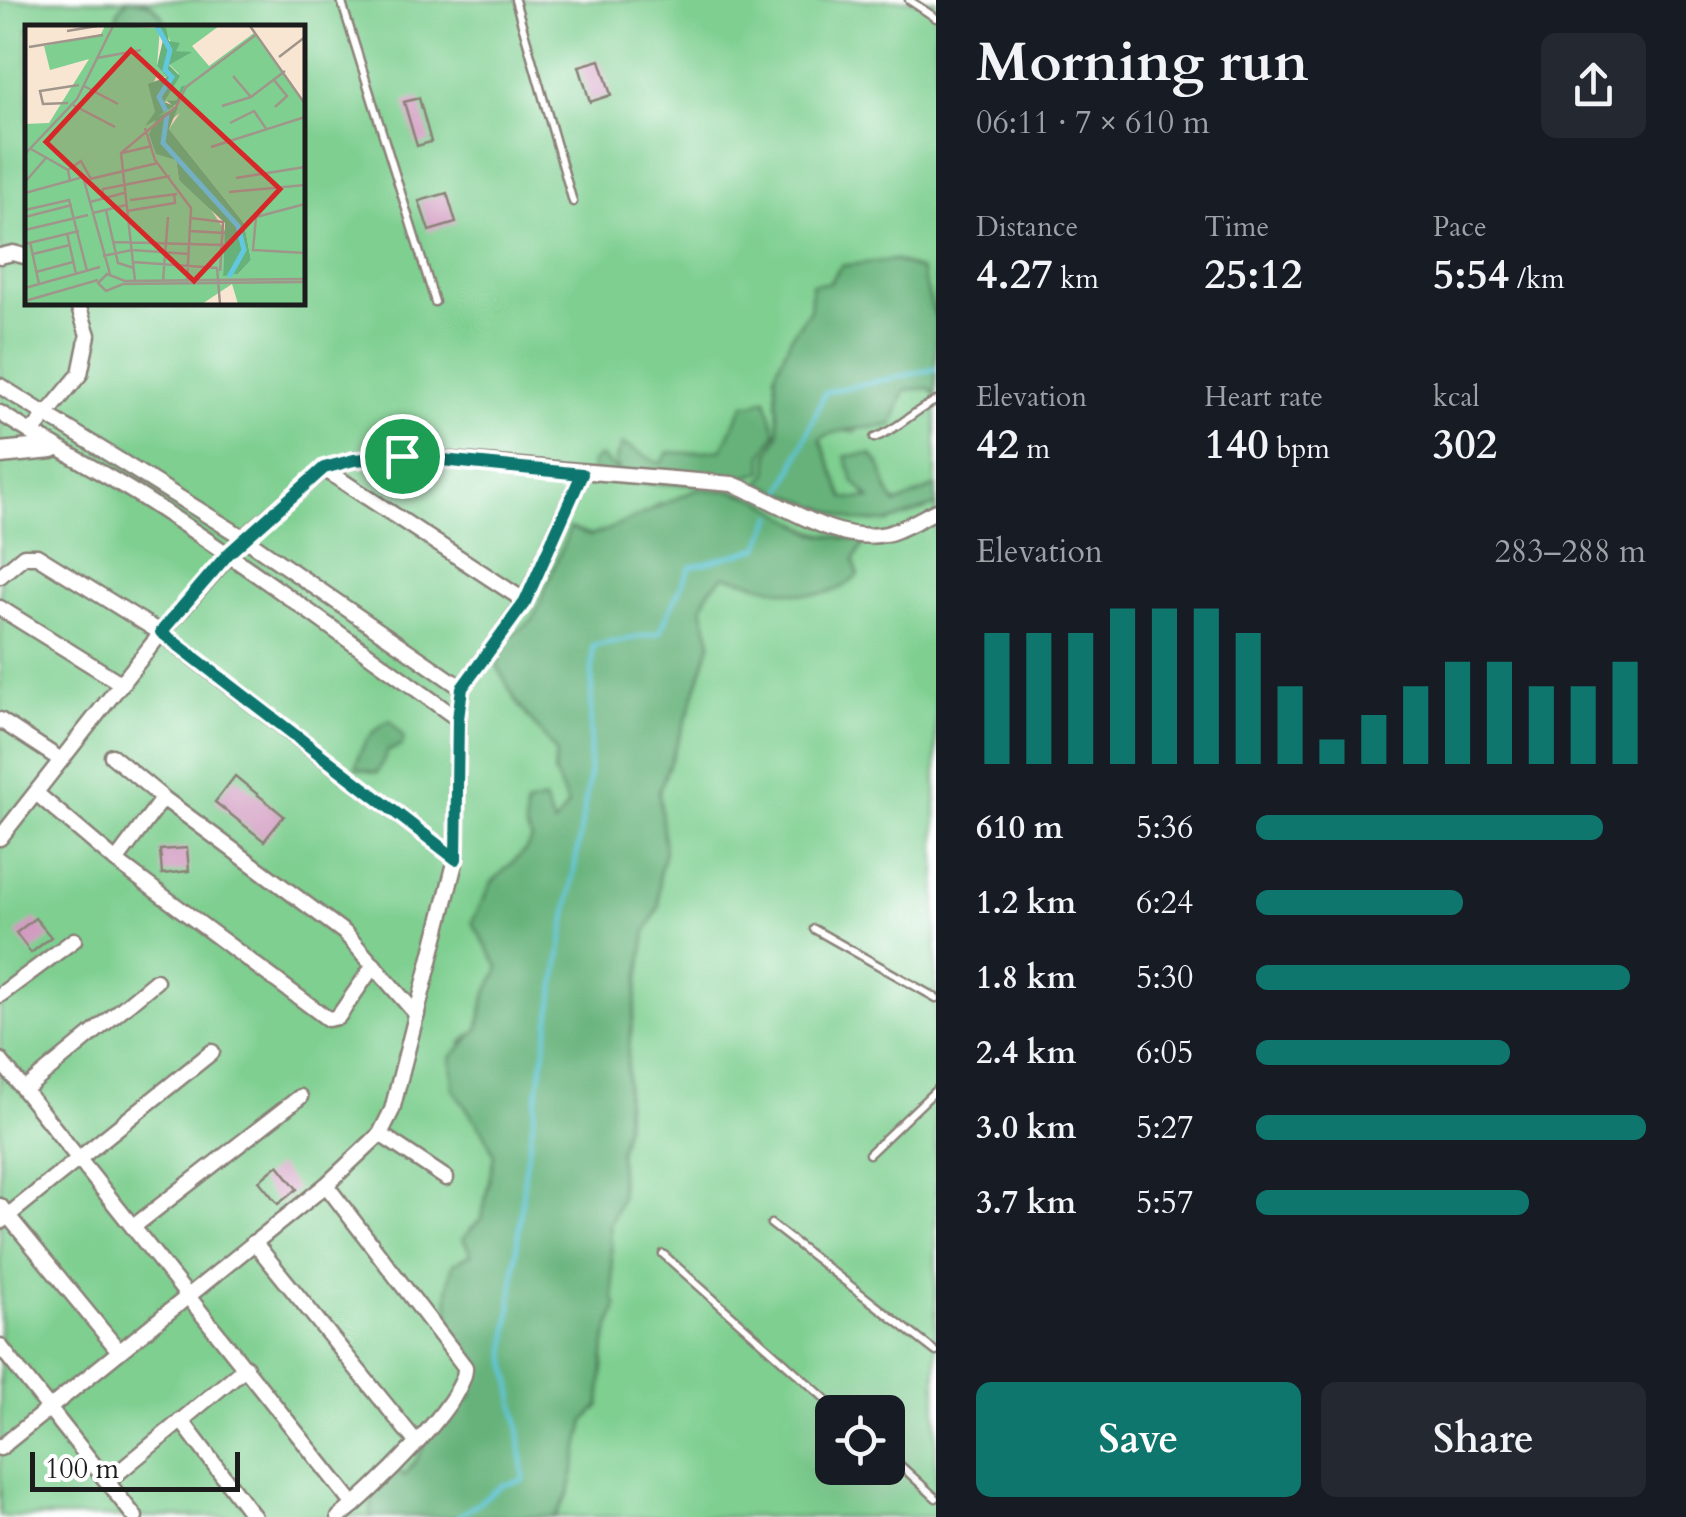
<!DOCTYPE html>
<html lang="en">
<head>
<meta charset="utf-8">
<style>
	:root { --surface:#171b24; --page:#242831; --text:#f1f3f6; --muted:#9ea1a6; --accent:#0f766e }
	body { margin:0; font-family:Cardo,serif; background:var(--page); color:var(--text); height:100vh; display:flex; flex-direction:column; font-size:38px; white-space:nowrap }
	* { box-sizing:border-box; margin:0 }
	p { font-size:32px; color:var(--muted) }
	.icon { flex:none; width:55px; height:55px; fill:none; stroke:currentColor; stroke-width:2; stroke-linecap:round; stroke-linejoin:round }
	.map { position:relative; flex:1; overflow:hidden }
	.side { display:flex; flex-direction:column; background:var(--surface); width:750px }
	.side>* { flex:none }
	.buttons { position:absolute; left:815px; top:1395px; display:grid; gap:20px }
	.buttons a { display:grid; place-items:center; width:90px; height:90px; border-radius:15px; background:var(--surface); box-shadow:0 10px 40px #0002; font-size:50px }
	.scale { position:absolute; left:30px; bottom:25px; width:210px; box-sizing:border-box; padding-left:10px; border:5px solid #1c1c1c; border-top:0; font-size:28px; line-height:35px; white-space:nowrap; color:#1c1c1c; -webkit-text-stroke:8px #fff; paint-order:stroke }
	.pin { position:absolute; display:grid; place-items:center; width:85px; height:85px; color:#fff; margin:-42px; border:5px solid #fff; border-radius:50%; box-shadow:0 2px 10px #0007 }
	.round { display:grid; place-items:center; flex:none; width:105px; height:105px; border-radius:15px; background:var(--page) }
	.headline { display:flex; align-items:center; justify-content:space-between; height:170px; padding:0 40px }
	h1 { font-size:55px; font-weight:800; line-height:75px }
	.metrics { display:grid; grid-template-columns:repeat(3,1fr); gap:15px; height:170px; padding:10px 40px }
	.metrics div { display:grid; align-content:center }
	.metrics b { font-size:42px; font-weight:800 }
	.metrics small { font-size:28px; font-weight:400 }
	.metrics p { font-size:28px }
	.chart { height:280px; padding:20px 40px }
	.chart p { display:flex; justify-content:space-between }
	.chart svg { width:100%; height:180px; margin-top:10px; stroke:var(--accent); stroke-width:6 }
	.cta { display:flex; gap:20px; margin-top:auto; padding:20px 40px }
	.cta a { flex:1; height:115px; border-radius:15px; background:var(--accent); color:#fff; font-size:40px; font-weight:800; line-height:115px; text-align:center }
	.cta a+a { background:var(--page); color:var(--text) }
	ul { padding:0 40px; list-style:none; font-size:32px }
	li { display:grid; grid-template-columns:160px 120px 1fr; align-items:center; height:75px }
	li i { height:25px; border-radius:12px; background:var(--accent) }
	main { display:flex; flex:1; min-height:0 }
	.map>svg:first-child { display:block }
	.green { fill:#7ecf90; stroke:#4d7656; stroke-width:2.5; fill-rule:evenodd }
	.forest { fill:#66b27a; stroke:#41674b; stroke-width:2.5 }
	.lines { fill:none; stroke-linecap:round; stroke-linejoin:round }
	.stream { stroke:#62c8df; stroke-width:4 }
	.building { fill:#d29cc1 }
	.service-casing { stroke:#8a8178; stroke-width:11 }
	.minor-casing { stroke:#8a8178; stroke-width:19 }
	.secondary-casing { stroke:#8a8178; stroke-width:25 }
	.service { stroke:#fff; stroke-width:6 }
	.minor { stroke:#fff; stroke-width:14 }
	.secondary { stroke:#fff; stroke-width:20 }
	.route-casing { stroke:#fff; stroke-width:20 }
	.route { stroke:#0f766e; stroke-width:12 }
	.inset-river { fill:none; stroke:#62c8df; stroke-width:5 }
	.inset-road { fill:none; stroke:#a0958a; stroke-width:2.5 }
	.view { fill:#d62828; fill-opacity:0.15; stroke:#d62828; stroke-width:5 }
	.inset-edge { fill:none; stroke:#1c1c1c; stroke-width:5 }
</style>
</head>
<body>
<main>
<div class="map">
<svg width="936" height="1517" viewBox="0 0 936 1517">
	<rect width="100%" height="100%" fill="#fff"/>
	<filter id="ink" filterUnits="userSpaceOnUse"><feTurbulence type="fractalNoise" baseFrequency=".01" numOctaves="2"/><feDisplacementMap in="SourceGraphic" scale="20" xChannelSelector="R" yChannelSelector="G"/><feConvolveMatrix kernelMatrix="1 2 1 2 8 2 1 2 1" color-interpolation-filters="sRGB"/></filter>
	<filter id="wash" filterUnits="userSpaceOnUse"><feTurbulence type="fractalNoise" baseFrequency=".0048" numOctaves="4" result="noise"/><feDisplacementMap in="SourceGraphic" scale="40" xChannelSelector="R" yChannelSelector="G"/><feGaussianBlur stdDeviation="2.25" result="paint"/><feColorMatrix in="noise" values="0 0 0 0 0 0 0 0 0 0 0 0 0 0 0 0 0 1.4 0 .05"/><feComposite in="paint" operator="in"/></filter>
	<g filter="url(#wash)">
		<rect width="100%" height="100%" fill="#f8e6d3"/>
		<g class="green">
			<path d="M 0,0 L 936,0 L 936,321 L 921,270 L 894,260 L 841,266 L 792,335 L 779,434 L 769,453 L 768,473 L 760,483 L 856,521 L 888,522 L 936,505 L 936,1517 L 555,1517 L 569,1493 L 585,1421 L 600,1405 L 605,1343 L 617,1306 L 614,1300 L 610,1224 L 621,1197 L 619,1153 L 625,1127 L 628,1053 L 646,932 L 659,907 L 659,875 L 665,851 L 659,791 L 690,709 L 711,641 L 702,608 L 709,590 L 724,576 C 794,587 819,623 865,542 C 839,534 821,539 799,523 L 661,503 L 627,525 L 589,536 L 570,528 L 533,621 L 511,635 L 497,665 L 517,703 L 556,752 L 554,772 L 568,805 L 554,826 L 532,839 L 525,851 L 492,882 L 488,946 L 499,968 L 485,997 L 478,1030 L 462,1042 L 453,1089 L 485,1134 L 494,1155 L 482,1218 L 463,1238 L 471,1254 L 453,1264 C 441,1306 453,1334 476,1369 L 472,1396 L 430,1431 L 417,1459 L 404,1476 L 372,1500 L 370,1517 L 0,1517 ZM 28,28 L 302,28 L 302,302 L 28,302 ZM 832,1412 L 888,1412 L 888,1468 L 832,1468 Z"/>
			<polygon points="931,388 936,396 936,486 896,504 887,494 871,499 843,498 820,439 835,430 854,432 904,390"/>
		</g>
		<g class="forest">
			<path d="M 128,0 C 148,0 155,4 165,21 L 163,27 L 119,27 L 115,24 L 119,8 Z"/>
			<path d="M 893,260 L 921,270 L 936,321 L 936,396 L 930,388 L 905,390 L 892,425 C 868,429 840,427 820,439 L 844,498 L 870,499 L 854,482 L 845,456 L 871,454 C 889,471 881,487 896,504 L 936,486 L 936,505 L 888,522 L 856,521 L 759,483 L 768,473 L 769,453 L 779,434 L 775,373 L 792,335 L 810,310 L 812,284 L 830,283 L 841,266 Z"/>
			<path d="M 766,398 L 776,433 L 763,454 L 763,471 C 720,490 638,486 592,477 L 592,462 L 600,456 L 621,474 L 615,462 L 622,444 C 637,449 647,459 662,463 L 668,452 L 688,453 L 722,449 L 744,404 L 754,404 Z"/>
			<path d="M 699,489 L 732,491 L 761,500 L 814,534 L 865,541 L 854,560 L 858,575 C 822,614 768,583 724,576 L 709,590 L 702,608 L 711,641 L 690,708 L 659,791 L 665,851 L 659,875 L 659,907 L 646,932 L 628,1053 L 625,1127 L 619,1153 L 621,1197 L 610,1225 L 614,1299 L 617,1306 L 605,1343 L 600,1405 L 585,1421 L 569,1493 L 555,1517 L 370,1517 L 372,1500 L 369,1481 L 383,1467 L 397,1468 L 404,1476 L 417,1459 L 430,1431 L 472,1396 L 476,1369 C 451,1331 440,1310 453,1264 L 471,1254 L 463,1238 L 482,1218 L 494,1155 L 485,1134 L 453,1089 L 451,1057 L 478,1030 L 485,997 L 499,968 L 472,922 L 492,882 L 525,851 L 532,839 L 525,827 L 526,805 L 544,800 L 554,825 L 568,805 L 554,772 L 556,752 L 517,703 L 497,665 L 511,635 L 533,620 L 570,528 L 590,536 C 628,524 661,503 699,489 Z"/>
			<path d="M 390,720 L 404,738 L 401,746 L 388,751 L 377,773 L 356,768 C 358,748 372,729 390,720 Z"/>
		</g>
		<g class="lines">
			<g class="stream">
				<polyline points="780,498 825,392 936,369"/>
				<polyline points="458,1517 503,1485 524,1480 520,1435 506,1354 525,1171 589,779 593,646 659,633 690,567 759,548 773,516"/>
			</g>
		</g>
		<g id="blocks">
			<g class="building">
				<polygon points="600,60 611,95 590,102 579,66"/>
				<polygon points="419,98 431,142 417,146 404,102"/>
				<polygon points="447,193 456,223 429,231 419,201"/>
				<polygon points="235,776 284,816 264,841 215,802"/>
				<polygon points="187,848 189,871 162,874 160,850"/>
				<polygon points="35,918 51,937 31,953 16,933"/>
				<polygon points="278,1165 297,1189 278,1204 259,1181"/>
			</g>
		</g>
	</g>
	<g filter="url(#ink)">
		<use href="#blocks" fill-opacity="0" stroke="#8a8178" stroke-width="2.5"/>
		<g class="lines">
			<g class="service-casing">
				<g id="service">
					<polyline points="341,0 435,302"/>
					<polyline points="515,0 573,202"/>
					<polyline points="909,0 936,18"/>
					<path d="M 874,438 C 899,429 912,411 936,401"/>
					<polyline points="814,929 936,998"/>
					<polyline points="869,1154 936,1090"/>
					<polyline points="771,1224 936,1352"/>
					<polyline points="663,1254 840,1412"/>
					<polyline points="888,1454 936,1498"/>
				</g>
			</g>
			<g class="minor-casing">
				<g id="minor">
					<polyline points="0,256 13,253 28,257"/>
					<polyline points="0,386 244,538 462,688"/>
					<path d="M 0,413 C 49,445 102,471 151,503 C 256,571 356,646 458,719"/>
					<polyline points="31,433 80,374 88,335 77,302"/>
					<polyline points="324,469 525,601"/>
					<polyline points="0,576 24,556 37,556 161,633 456,859"/>
					<polyline points="0,608 122,684"/>
					<polyline points="0,720 61,760"/>
					<polyline points="112,756 163,798 345,933 417,1015"/>
					<polyline points="36,793 116,861 328,1019 338,1017 374,965"/>
					<path d="M 0,838 L 161,633 L 244,538 L 324,469 L 354,460 L 402,456 L 732,484 C 779,500 834,545 886,534 C 903,530 921,518 936,511"/>
					<polyline points="116,861 163,798"/>
					<polyline points="0,995 74,940"/>
					<polyline points="0,1060 354,1505"/>
					<polyline points="24,1090 156,981"/>
					<polyline points="380,1134 446,1178"/>
					<path d="M 326,1185 L 465,1367 C 468,1400 367,1496 339,1517"/>
					<polyline points="0,1206 119,1351"/>
					<polyline points="0,1222 212,1052"/>
					<polyline points="133,1227 300,1097"/>
					<polyline points="254,1242 416,1442"/>
					<polyline points="0,1346 135,1517"/>
					<polyline points="181,1420 254,1517"/>
					<polyline points="0,1448 326,1185 380,1134 392,1110 456,859 458,719 462,688 525,601 582,474"/>
					<polyline points="108,1481 246,1367"/>
				</g>
			</g>
			<g class="secondary-casing">
				<polyline id="secondary" points="0,453 52,448"/>
			</g>
			<use href="#service" class="service"/>
			<use href="#minor" class="minor"/>
			<use href="#secondary" class="secondary"/>
		</g>
	</g>
	<g class="lines" filter="url(#ink)">
		<g class="route-casing">
			<polygon id="route" points="402,456 582,474 525,602 462,688 458,719 456,859 161,632 228,554 324,468 354,460"/>
		</g>
		<use href="#route" class="route"/>
	</g>
	<g transform="translate(25 25)">
		<rect width="280" height="280" fill="#f8e6d3"/>
		<path d="M 80,1 L 135,3 L 132,41 L 142,52 L 131,52 L 125,66 L 134,80 L 150,81 L 152,75 L 138,77 L 154,49 L 144,39 L 159,27 L 151,26 L 137,1 L 194,1 L 167,21 L 184,41 L 229,8 L 280,80 L 280,279 L 213,279 L 207,259 L 177,279 L 0,279 L 0,99 L 24,98 L 64,34 L 25,45 L 19,21 L 76,9 ZM 155,88 L 144,104 L 219,198 L 226,235 L 213,249 L 198,250 L 200,206 L 179,174 L 154,155 L 151,135 L 125,110 Z" fill="#7ecf90" fill-rule="evenodd"/>
		<path d="M 133,1 L 141,3 L 144,16 L 155,18 L 151,26 L 167,27 L 144,40 L 155,51 L 139,77 L 147,80 L 142,76 L 152,75 L 156,62 L 160,60 L 153,78 L 132,92 L 153,82 L 144,104 L 219,198 L 226,235 L 213,249 L 198,251 L 200,198 L 154,155 L 151,135 L 131,129 L 124,109 L 131,95 L 120,101 L 130,87 L 123,59 L 142,52 L 132,41 L 138,15 Z" fill="#66b27a"/>
		<path class="inset-river" d="M 132,1 L 145,25 L 140,45 L 147,52 L 134,72 L 141,86M 142,90 L 138,118 L 213,201 L 219,225 L 204,252"/>
		<path class="inset-road" d="M 225,1 L 280,79M 42,6 L 72,1M 4,22 L 78,10M 254,32 L 280,12M 72,33 L 116,25M 208,51 L 226,72 L 260,46M 249,55 L 262,71 L 250,82M 59,61 L 93,79M 43,78 L 18,79 L 15,66 L 54,60M 48,80 L 90,102M 197,81 L 226,72M 205,98 L 229,86 L 242,105M 120,103 L 130,135 L 166,183 L 162,257M 186,122 L 280,92M 6,124 L 43,145 L 45,156M 97,128 L 127,121M 0,129 L 52,74 L 88,1M 43,145 L 56,136 L 66,154M 211,153 L 280,142M 65,154 L 133,138M 0,157 L 21,133M 204,167 L 280,160M 0,168 L 58,152 L 85,249M 77,173 L 78,164 L 145,151M 105,175 L 152,169M 65,177 L 99,168M 280,179 L 231,192 L 228,225 L 280,228M 0,185 L 44,175 L 62,246M 81,185 L 93,238 L 109,243M 102,186 L 150,178 L 149,168M 68,188 L 101,180M 0,192 L 47,180M 166,193 L 198,197 L 195,246M 0,205 L 63,190M 165,206 L 200,208M 42,208 L 51,249M 5,217 L 14,259M 88,217 L 200,220M 0,219 L 54,206M 8,229 L 45,220M 78,231 L 107,225 L 164,229M 108,237 L 192,243 L 195,279M 11,247 L 48,237M 280,254 L 100,256 L 82,249 L 73,258 L 81,266 L 98,259 L 280,257M 110,256 L 96,128 L 151,82 L 161,62 L 232,9M 138,256 L 143,192M 0,263 L 75,242M 0,276 L 73,255"/>
		<path class="view" d="M 106,25 L 255,164 L 169,256 L 21,117 Z"/>
		<rect width="280" height="280" class="inset-edge"/>
	</g>
</svg>
<div class="buttons">
<a><svg class="icon" aria-label="locate" viewBox="0 0 24 24"><circle cx="12" cy="12" r="6"/><path d="M12 2v4M12 18v4M2 12h4M18 12h4"/></svg></a>
</div>
<div class="scale">100 m</div>
<div class="pin" style="left:402px;top:456px;background:#1e9e55"><svg class="icon" aria-label="arrive" viewBox="0 0 24 24"><path d="M6 21V4h12l-3 4 3 4H6"/></svg></div>
</div>
<section class="side">
<div class="headline"><div><h1>Morning run</h1><p>06:11 · 7 × 610 m</p></div><a class="round"><svg class="icon" aria-label="share" viewBox="0 0 24 24"><path d="M12 15V3M7 8l5-5 5 5M5 13v7h14v-7"/></svg></a></div>
<div class="metrics">
<div><p>Distance</p><b>4.27<small> km</small></b></div>
<div><p>Time</p><b>25:12</b></div>
<div><p>Pace</p><b>5:54<small> /km</small></b></div>
</div>
<div class="metrics">
<div><p>Elevation</p><b>42<small> m</small></b></div>
<div><p>Heart rate</p><b>140<small> bpm</small></b></div>
<div><p>kcal</p><b>302</b></div>
</div>
<div class="chart"><p><span>Elevation</span>283–288 m</p>
<svg viewBox="0 0 160 44" preserveAspectRatio="none"><path d="M5 44V12M15 44V12M25 44V12M35 44V6M45 44V6M55 44V6M65 44V12M75 44V25M85 44V38M95 44V32M105 44V25M115 44V19M125 44V19M135 44V25M145 44V25M155 44V19"/></svg>
</div>
<ul>
<li><b>610 m</b>5:36<i style="width:89%"></i></li>
<li><b>1.2 km</b>6:24<i style="width:53%"></i></li>
<li><b>1.8 km</b>5:30<i style="width:96%"></i></li>
<li><b>2.4 km</b>6:05<i style="width:65%"></i></li>
<li><b>3.0 km</b>5:27<i style="width:100%"></i></li>
<li><b>3.7 km</b>5:57<i style="width:70%"></i></li>
</ul>
<div class="cta"><a>Save</a><a>Share</a></div>
</section>
</main>
</body>
</html>
